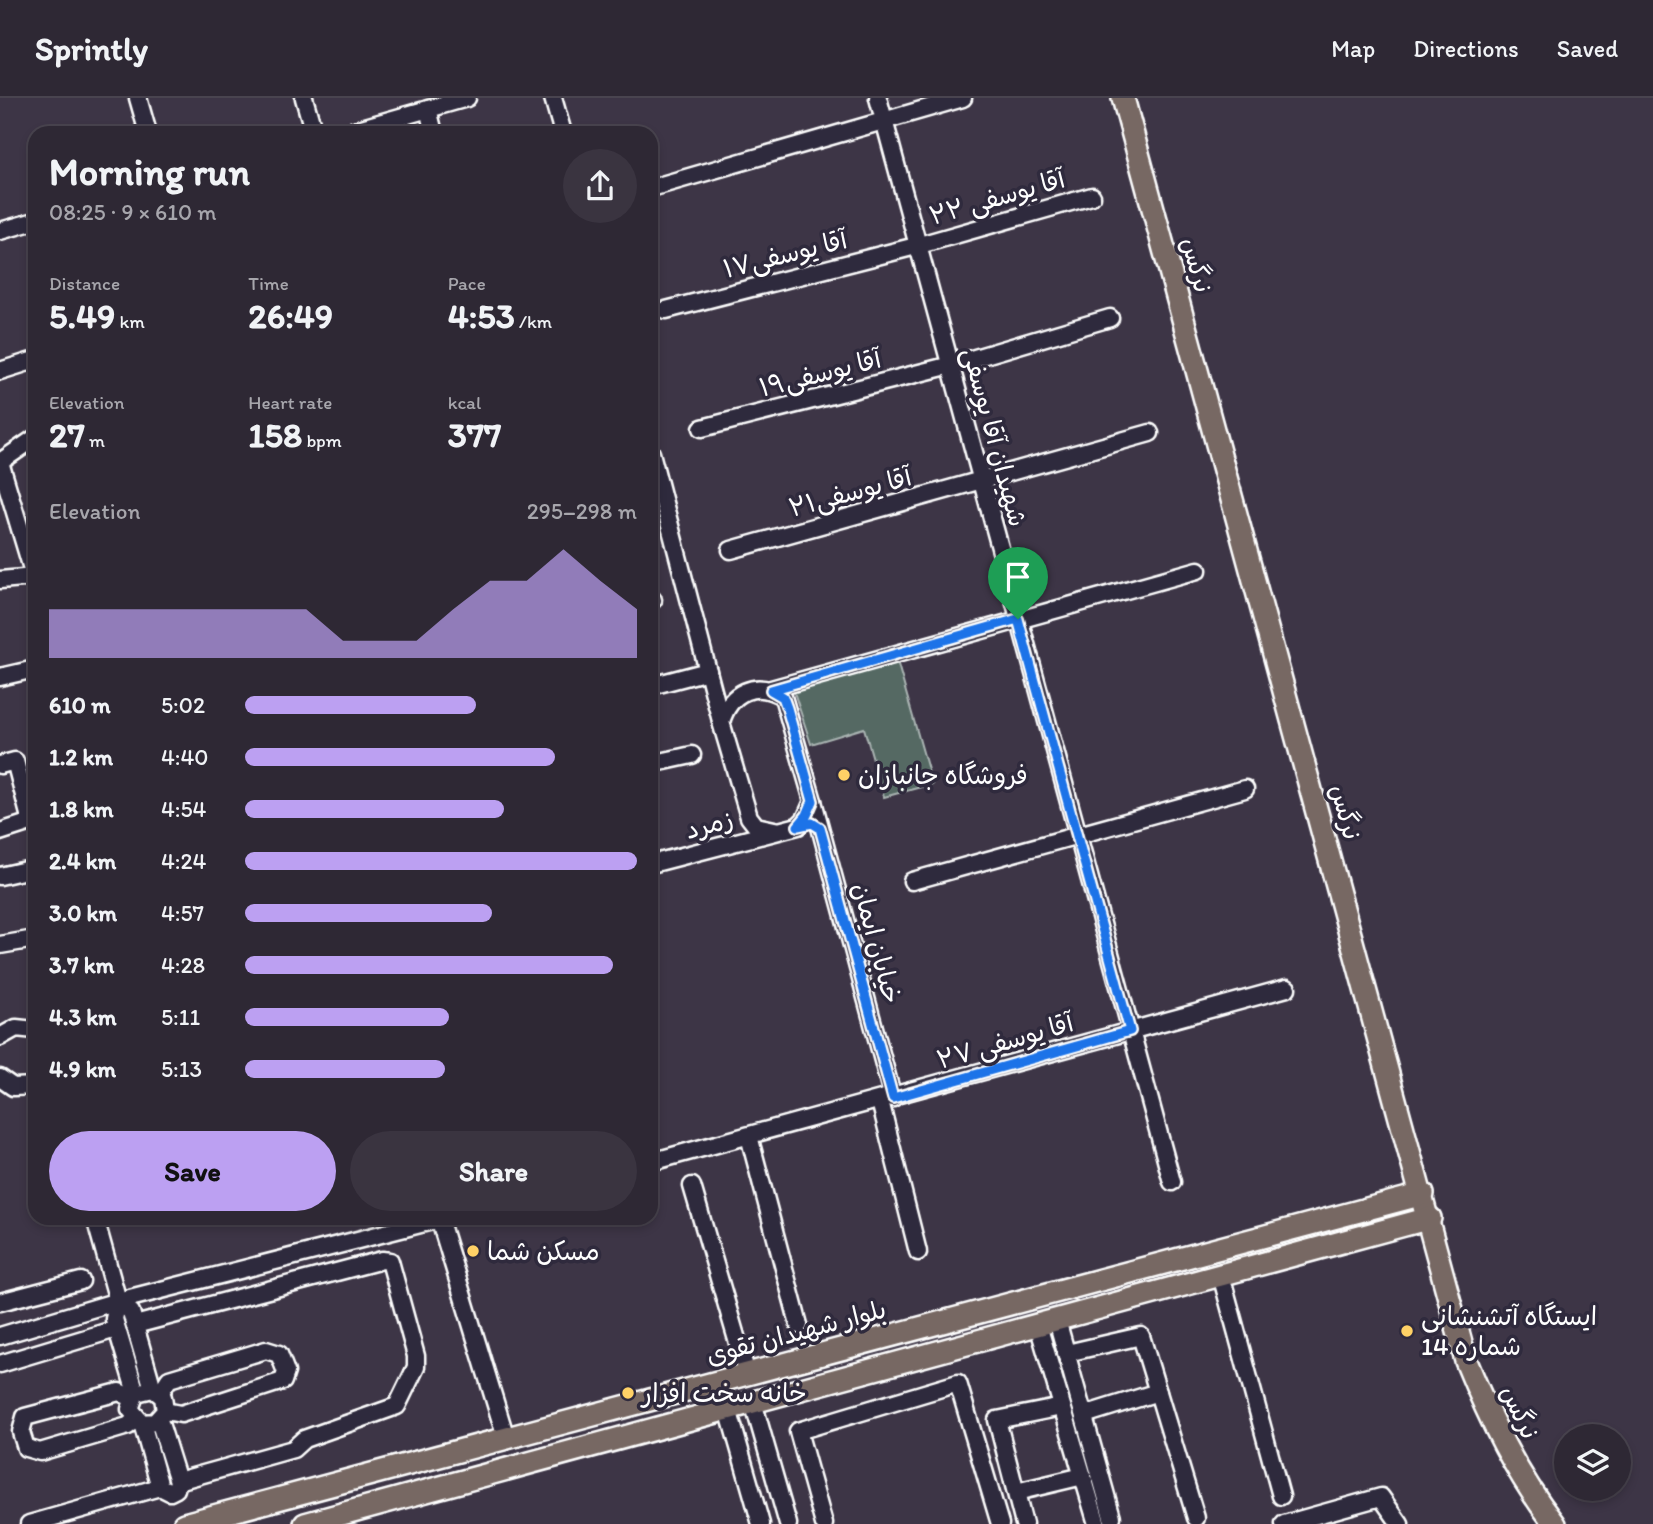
<!DOCTYPE html>
<html lang="en">
<head>
<meta charset="utf-8">
<style>
	:root { --surface:#2e2834; --page:#3a3440; --text:#f1f3f6; --muted:#a7a6ac; --line:#49444f; --accent:#bca0f2 }
	body { margin:0; font-family:Itim,"Playpen Sans Arabic",sans-serif; background:var(--page); color:var(--text); height:100vh; display:flex; flex-direction:column; font-size:26px; white-space:nowrap }
	* { box-sizing:border-box; margin:0 }
	p { font-size:23px; color:var(--muted) }
	.icon { flex:none; width:38px; height:38px; fill:none; stroke:currentColor; stroke-width:2; stroke-linecap:round; stroke-linejoin:round }
	.map { position:relative; flex:1; overflow:hidden }
	.side { position:absolute; left:28px; top:28px; width:630px; height:1099px; display:flex; flex-direction:column; background:var(--surface); border-radius:21px; box-shadow:0 4px 10px #0003,0 0 0 2px var(--line) }
	.side>* { flex:none }
	.buttons { position:absolute; left:1554px; top:1326px; display:grid; gap:14px }
	.buttons a { display:grid; place-items:center; width:77px; height:77px; border-radius:50%; background:var(--surface); box-shadow:0 4px 10px #0003,0 0 0 2px var(--line); font-size:35px }
	.pin { position:absolute; display:grid; place-items:center; width:60px; height:60px; color:#fff; margin:-72px -30px; border-radius:50% 50% 50% 0; rotate:-45deg; box-shadow:0 0 7px #0007 }
	.pin .icon { rotate:45deg }
	.round { display:grid; place-items:center; flex:none; width:74px; height:74px; border-radius:37px; background:var(--page) }
	.overview { display:flex; align-items:center; justify-content:space-between; height:119px; padding:0 21px }
	h1 { font-size:38px; font-weight:700; line-height:52px }
	.figures { display:grid; grid-template-columns:repeat(3,1fr); gap:10px; height:119px; padding:7px 21px }
	.figures div { display:grid; align-content:center }
	.figures b { font-size:35px; font-weight:700 }
	.figures small { font-size:19px; font-weight:400 }
	.figures p { font-size:19px }
	.chart { height:196px; padding:14px 21px }
	.chart p { display:flex; justify-content:space-between }
	.chart svg { width:100%; height:126px; margin-top:7px; fill:var(--accent); opacity:.7 }
	.primary-button { display:flex; gap:14px; margin-top:auto; padding:14px 21px }
	.primary-button a { flex:1; height:80px; border-radius:42px; background:var(--accent); color:#111; font-size:28px; font-weight:700; line-height:80px; text-align:center }
	.primary-button a+a { background:var(--page); color:var(--text) }
	ul { padding:0 21px; list-style:none; font-size:23px }
	li { display:grid; grid-template-columns:112px 84px 1fr; align-items:center; height:52px }
	li i { height:18px; border-radius:9px; background:var(--accent) }
	header { display:flex; align-items:center; gap:42px; box-sizing:border-box; height:98px; padding:0 35px; background:var(--surface); border-bottom:2px solid var(--line) }
	header strong { font-size:33px }
	nav { display:flex; gap:38px; margin-inline-start:auto; font-size:24px }
	.map>svg:first-child { display:block }
	.green { fill:#546964; stroke:#aab4b2; stroke-width:2 }
	.lines { fill:none; stroke-linecap:round; stroke-linejoin:round }
	.minor-casing { stroke:#fff; stroke-width:21 }
	.major-casing { stroke:#fff; stroke-width:26 }
	.minor { stroke:#2f2a3d; stroke-width:16 }
	.major { stroke:#776864; stroke-width:21 }
	.route-casing { stroke:#fff; stroke-width:14 }
	.route { stroke:#1a73e8; stroke-width:9 }
	.poi-dot { fill:#ffd166; stroke:#2f2a3d; stroke-width:2.5 }
	.labels { text-anchor:middle; dominant-baseline:central; stroke-width:7; stroke-linejoin:round; paint-order:stroke }
	.street-label { font-size:26px; fill:#fff; stroke:#2f2a3d }
	.poi-label { font-size:26px; fill:#fff; stroke:#2f2a3d; text-anchor:start }
</style>
</head>
<body>
<header>
<strong>Sprintly</strong>
<nav><a>Map</a><a>Directions</a><a>Saved</a></nav>
</header>
<div class="map">
<svg width="1653" height="1426" viewBox="0 0 1653 1426">
	<rect width="100%" height="100%" fill="#3d3546"/>
	<filter id="ink" filterUnits="userSpaceOnUse"><feTurbulence type="fractalNoise" baseFrequency=".0143" numOctaves="2"/><feDisplacementMap in="SourceGraphic" scale="14" xChannelSelector="R" yChannelSelector="G"/><feConvolveMatrix kernelMatrix="1 2 1 2 8 2 1 2 1" color-interpolation-filters="sRGB"/></filter>
	<g filter="url(#ink)">
		<polygon class="green" points="897,563 932,686 884,699 864,630 811,646 794,594"/>
		<g class="lines">
			<g class="minor-casing">
				<g id="minor">
					<polyline points="138,0 148,35"/>
					<polyline points="304,0 314,35"/>
					<polyline points="553,0 563,35"/>
					<polyline points="878,0 1172,1084"/>
					<polyline points="428,11 434,35"/>
					<polyline points="344,35 467,0"/>
					<polyline points="651,90 963,0"/>
					<polyline points="0,133 35,123"/>
					<polyline points="666,212 916,148 1092,98"/>
					<polyline points="0,273 35,262"/>
					<polyline points="702,330 951,267 1110,220"/>
					<polyline points="35,340 0,364 35,481"/>
					<polyline points="651,355 721,623"/>
					<polyline points="731,452 1150,335"/>
					<polyline points="0,482 35,479"/>
					<polyline points="651,503 653,502"/>
					<polyline points="0,579 35,571"/>
					<polyline points="651,588 708,573"/>
					<polyline points="771,591 1198,472"/>
					<polyline points="651,666 692,657"/>
					<polyline points="0,667 15,663 31,724 0,734"/>
					<polyline points="813,703 893,1000"/>
					<path d="M 651,766 L 798,728 L 805,721 L 813,703 L 783,599 C 756,581 730,594 721,624 L 749,719 L 756,728 L 779,733"/>
					<polyline points="0,778 35,770"/>
					<polyline points="912,783 1245,691"/>
					<polyline points="0,847 35,841"/>
					<polyline points="0,939 16,930 35,932"/>
					<polyline points="0,980 13,989 35,988"/>
					<polyline points="880,1003 918,1154"/>
					<polyline points="749,1038 799,1227"/>
					<polyline points="651,1064 1287,890"/>
					<polyline points="692,1088 747,1276"/>
					<polyline points="95,1120 118,1203 114,1221 136,1295"/>
					<polyline points="439,1120 506,1340"/>
					<polyline points="1221,1177 1281,1398"/>
					<polyline points="118,1203 131,1214 153,1291"/>
					<polyline points="0,1204 81,1183"/>
					<polyline points="1057,1222 1112,1419"/>
					<polyline points="135,1227 382,1162 390,1163 416,1258 416,1269 397,1308 304,1341 293,1351 178,1383"/>
					<polyline points="1038,1227 1097,1426"/>
					<polyline points="0,1238 118,1203 444,1120"/>
					<polyline points="1067,1255 1141,1238 1196,1420"/>
					<polyline points="0,1266 116,1231"/>
					<polyline points="160,1295 169,1281 266,1252 279,1256 286,1274 283,1283 181,1316 165,1313"/>
					<polyline points="132,1300 119,1294 25,1319 21,1334 26,1350 40,1354 128,1328 136,1321"/>
					<polyline points="753,1304 788,1426"/>
					<polyline points="728,1311 761,1426"/>
					<polyline points="1084,1317 1158,1294"/>
					<polyline points="142,1325 155,1324 165,1313 163,1299 153,1291 136,1295 130,1311 142,1325 160,1389 170,1394 176,1391 178,1383 159,1322"/>
					<polyline points="1016,1394 1083,1378"/>
					<polyline points="29,1426 160,1389"/>
					<polyline points="824,1426 798,1333 958,1285 1000,1426"/>
					<polyline points="1024,1426 997,1322 1062,1309"/>
					<polyline points="1284,1426 1381,1399 1400,1426"/>
				</g>
			</g>
			<g class="major-casing">
				<g id="major">
					<path d="M 1123,0 L 1466,1263 C 1490,1322 1516,1376 1555,1426"/>
					<polyline points="184,1426 1423,1096"/>
					<polyline points="305,1426 1430,1120"/>
				</g>
			</g>
			<use href="#minor" class="minor"/>
			<use href="#major" class="major"/>
		</g>
	</g>
	<g class="lines" filter="url(#ink)">
		<g class="route-casing">
			<polygon id="route" points="1018,521 1130,933 893,1000 820,730 812,725 798,728 807,717 813,703 787,610 783,599 771,592"/>
		</g>
		<use href="#route" class="route"/>
	</g>
	<g class="poi-dot">
		<circle cx="844" cy="677" r="7"/>
		<circle cx="473" cy="1153" r="7"/>
		<circle cx="1407" cy="1233" r="7"/>
		<circle cx="628" cy="1295" r="7"/>
	</g>
	<g class="labels">
		<g class="street-label">
			<text transform="translate(997 99) rotate(-16)">آقا یوسفی ۲۲</text>
			<text transform="translate(785 156) rotate(-14)">آقا یوسفی۱۷</text>
			<text transform="translate(1197 167) rotate(75)">نرگس</text>
			<text transform="translate(820 275) rotate(-14)">آقا یوسفی۱۹</text>
			<text transform="translate(995 339) rotate(75)">شهیدان آقا یوسفی</text>
			<text transform="translate(850 394) rotate(-15)">آقا یوسفی۲۱</text>
			<text transform="translate(1346 714) rotate(75)">نرگس</text>
			<text transform="translate(709 726) rotate(-15)">زمرد</text>
			<text transform="translate(877 845) rotate(75)">خیابان ایمان</text>
			<text transform="translate(1005 943) rotate(-16)">آقا یوسفی ۲۷</text>
			<text transform="translate(796 1234) rotate(-15)">بلوار شهیدان تقوی</text>
			<text transform="translate(1520 1314) rotate(65)">نرگس</text>
		</g>
		<g class="poi-label">
			<text x="858" y="677">فروشگاه جانبازان</text>
			<text x="487" y="1153">مسکن شما</text>
			<text x="1421" y="1218">ایستگاه آتشنشانی<tspan x="1421" dy="30">شماره 14</tspan></text>
			<text x="642" y="1295">خانه سخت افزار</text>
		</g>
	</g>
</svg>
<div class="buttons">
<a><svg class="icon" aria-label="layers" viewBox="0 0 24 24"><path d="M12 4l9 5-9 5-9-5zM3 14l9 5 9-5"/></svg></a>
</div>
<div class="pin" style="left:1018px;top:521px;background:#1e9e55"><svg class="icon" aria-label="arrive" viewBox="0 0 24 24"><path d="M6 21V4h12l-3 4 3 4H6"/></svg></div>
<section class="side">
<div class="overview"><div><h1>Morning run</h1><p>08:25 · 9 × 610 m</p></div><a class="round"><svg class="icon" aria-label="share" viewBox="0 0 24 24"><path d="M12 15V3M7 8l5-5 5 5M5 13v7h14v-7"/></svg></a></div>
<div class="figures">
<div><p>Distance</p><b>5.49<small> km</small></b></div>
<div><p>Time</p><b>26:49</b></div>
<div><p>Pace</p><b>4:53<small> /km</small></b></div>
</div>
<div class="figures">
<div><p>Elevation</p><b>27<small> m</small></b></div>
<div><p>Heart rate</p><b>158<small> bpm</small></b></div>
<div><p>kcal</p><b>377</b></div>
</div>
<div class="chart"><p><span>Elevation</span>295–298 m</p>
<svg viewBox="0 0 160 44" preserveAspectRatio="none"><path d="M0 44V27L10 27L20 27L30 27L40 27L50 27L60 27L70 27L80 38L90 38L100 38L110 27L120 17L130 17L140 6L150 17L160 27V44z"/></svg>
</div>
<ul>
<li><b>610 m</b>5:02<i style="width:59%"></i></li>
<li><b>1.2 km</b>4:40<i style="width:79%"></i></li>
<li><b>1.8 km</b>4:54<i style="width:66%"></i></li>
<li><b>2.4 km</b>4:24<i style="width:100%"></i></li>
<li><b>3.0 km</b>4:57<i style="width:63%"></i></li>
<li><b>3.7 km</b>4:28<i style="width:94%"></i></li>
<li><b>4.3 km</b>5:11<i style="width:52%"></i></li>
<li><b>4.9 km</b>5:13<i style="width:51%"></i></li>
</ul>
<div class="primary-button"><a>Save</a><a>Share</a></div>
</section>
</div>
</body>
</html>
